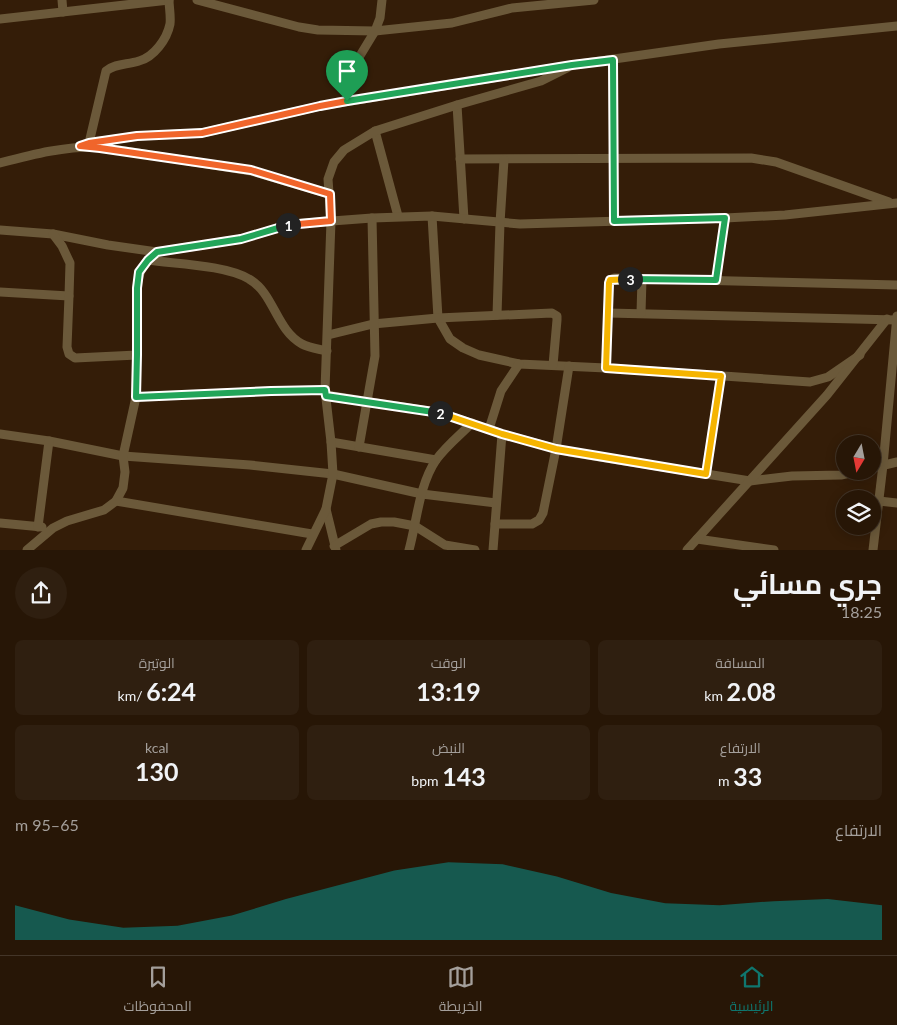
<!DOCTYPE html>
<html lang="ar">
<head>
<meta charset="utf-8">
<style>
	:root { --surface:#271606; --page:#2f1f10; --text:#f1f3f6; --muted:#a49f9b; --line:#433528; --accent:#0f766e }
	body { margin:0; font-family:Lato,Cairo,sans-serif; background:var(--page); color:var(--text); direction:rtl; height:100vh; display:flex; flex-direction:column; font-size:19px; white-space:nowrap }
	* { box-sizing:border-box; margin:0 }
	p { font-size:16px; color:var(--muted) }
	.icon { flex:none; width:28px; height:28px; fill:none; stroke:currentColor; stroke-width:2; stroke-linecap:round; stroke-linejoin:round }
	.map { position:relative; height:550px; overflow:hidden; direction:ltr }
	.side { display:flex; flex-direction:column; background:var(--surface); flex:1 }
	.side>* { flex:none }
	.needle { width:32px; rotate:190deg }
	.buttons { position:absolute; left:836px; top:435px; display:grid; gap:10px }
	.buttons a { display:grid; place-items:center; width:45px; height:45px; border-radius:50%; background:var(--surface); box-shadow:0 2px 12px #0003,0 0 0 1px var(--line); font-size:25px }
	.pin { position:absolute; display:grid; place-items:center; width:42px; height:42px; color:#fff; margin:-51px -21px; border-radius:50% 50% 50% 0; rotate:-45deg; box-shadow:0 0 5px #0007 }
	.pin .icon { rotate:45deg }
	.km { position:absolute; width:25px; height:25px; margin:-12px; border-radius:50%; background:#222; color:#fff; font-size:14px; line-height:25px; text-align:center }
	.round { display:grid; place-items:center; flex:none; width:52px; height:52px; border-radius:26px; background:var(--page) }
	.headline { display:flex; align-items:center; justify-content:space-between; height:85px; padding:0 15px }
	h1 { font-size:28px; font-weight:700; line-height:38px }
	.figures { display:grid; grid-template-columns:repeat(3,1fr); gap:8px; height:85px; padding:5px 15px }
	.figures div { display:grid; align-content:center; border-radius:8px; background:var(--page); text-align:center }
	.figures b { font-size:25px; font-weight:700 }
	.figures small { font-size:14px; font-weight:400 }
	.figures p { font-size:14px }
	.chart { height:140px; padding:10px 15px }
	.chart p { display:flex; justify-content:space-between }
	.chart svg { width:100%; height:90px; margin-top:5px; fill:var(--accent); opacity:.7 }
	.tab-bar { display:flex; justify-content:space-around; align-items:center; height:70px; border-top:1px solid var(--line); background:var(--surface); font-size:14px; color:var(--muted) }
	.tab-bar a { display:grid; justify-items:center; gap:2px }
	.tab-bar .selected { color:var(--accent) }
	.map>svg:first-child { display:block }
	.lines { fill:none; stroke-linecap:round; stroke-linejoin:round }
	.street { stroke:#6b593a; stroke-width:9 }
	.split-1-casing { stroke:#fff; stroke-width:10 }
	.split-2-casing { stroke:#fff; stroke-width:10 }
	.split-3-casing { stroke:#fff; stroke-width:10 }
	.split-4-casing { stroke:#fff; stroke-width:10 }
	.split-1 { stroke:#f0652b; stroke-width:6 }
	.split-2 { stroke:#22a559; stroke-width:6 }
	.split-3 { stroke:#f5b400; stroke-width:6 }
	.split-4 { stroke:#22a559; stroke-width:6 }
</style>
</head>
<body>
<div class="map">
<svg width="897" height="550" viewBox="0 0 897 550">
	<rect width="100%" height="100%" fill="#341d08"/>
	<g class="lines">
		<g class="street">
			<polyline points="62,0 63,12"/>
			<polyline points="197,0 299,27 318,30 375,31 452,23 512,8 594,0"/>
			<polyline points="0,19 169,0"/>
			<polyline points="613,60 614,221"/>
			<polyline points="347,101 352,75 358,59 375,31 380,18 382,0"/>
			<polyline points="457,105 464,219"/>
			<polyline points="375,131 398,216"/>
			<path d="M 89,143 L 106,71 C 116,63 127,65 139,61 C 154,57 167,39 170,24 C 171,16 169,7 169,0"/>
			<polyline points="80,147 89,143 137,136 202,133 320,106 572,65 719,44 897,26"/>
			<polyline points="460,159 751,158 776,162 889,202"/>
			<path d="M 0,163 C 34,154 65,146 100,147 L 251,171 L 329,194"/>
			<polyline points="432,216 438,318 450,339 463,348 479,355 519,364 606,368 810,382 828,377 860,355"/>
			<polyline points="0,230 53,234 108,245 157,252 241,239 292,224 372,218 432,216 520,224 725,218 785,215 897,203"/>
			<path d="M 148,260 C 176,264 226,265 249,279 C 274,293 276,330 302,344 C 309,348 319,349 327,351"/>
			<polyline points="716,280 725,218"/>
			<polyline points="0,292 69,296 70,263 62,246 53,234"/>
			<polyline points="69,296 67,347 69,354 75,358 137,355"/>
			<polyline points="608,313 897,320"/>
			<polyline points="641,313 642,279"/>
			<polyline points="497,315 500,223 504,160"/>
			<polyline points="328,335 373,324 438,318 552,313 557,316 557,320 553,365"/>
			<polyline points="606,368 609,283 610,280 614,278 897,285"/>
			<polyline points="326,395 441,413 502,434 569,452 750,481 792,476 841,475 859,471"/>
			<polyline points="136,397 271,391 325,390"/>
			<polyline points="489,429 501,391 519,364"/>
			<polyline points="0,434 49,441 123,456 250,465 333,474 422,494 496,503"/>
			<polyline points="331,442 436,460"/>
			<polyline points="359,447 375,356 372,218"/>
			<polyline points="872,468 897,462"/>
			<polyline points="706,474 721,376"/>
			<polyline points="116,501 312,534"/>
			<polyline points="879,501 897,503"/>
			<polyline points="326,509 336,550"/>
			<polyline points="0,523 42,527"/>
			<polyline points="495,524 532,524 539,520 543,513 556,449 569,366"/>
			<polyline points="38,527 49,441"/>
			<polyline points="697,539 774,550"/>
			<polyline points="334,546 371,524 381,522 394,522 415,526 445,545 475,550"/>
			<path d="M 27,550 L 53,528 L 67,521 L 104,510 L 116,501 L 123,488 L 125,472 L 123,456 L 136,397 L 137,287 C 139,269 144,264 157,252"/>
			<polyline points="306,550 326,509 333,474 331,442 325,390 331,221 328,179 334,162 344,150 375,131 457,105 541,81 567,68"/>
			<path d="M 409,550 C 417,521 419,485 436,460 C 446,446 460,435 472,423"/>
			<polyline points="493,550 502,434"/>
			<polyline points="687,550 827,395 887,319"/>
			<polyline points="873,550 883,465 897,316"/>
		</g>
	</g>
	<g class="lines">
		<g class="split-1-casing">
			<polyline id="split-1" points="288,225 331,221 330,194 251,170 100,148 80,146 89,143 137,136 202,133 320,106 347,101"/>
		</g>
		<g class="split-2-casing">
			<polyline id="split-2" points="288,225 241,239 157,252 148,260 139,272 137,288 137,355 136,397 271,391 325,390 326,396 440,413"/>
		</g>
		<g class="split-3-casing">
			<polyline id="split-3" points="440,413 502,434 556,449 706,474 721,376 606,368 609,283 610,280 630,279"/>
		</g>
		<g class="split-4-casing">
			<polyline id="split-4" points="347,101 572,65 613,60 614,221 725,218 716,280 630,279"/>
		</g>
		<use href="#split-1" class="split-1"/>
		<use href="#split-2" class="split-2"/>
		<use href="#split-3" class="split-3"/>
		<use href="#split-4" class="split-4"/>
	</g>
</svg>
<div class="buttons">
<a><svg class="needle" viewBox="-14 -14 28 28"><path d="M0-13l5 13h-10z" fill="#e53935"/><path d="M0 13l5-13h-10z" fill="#a49f9b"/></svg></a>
<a><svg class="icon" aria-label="layers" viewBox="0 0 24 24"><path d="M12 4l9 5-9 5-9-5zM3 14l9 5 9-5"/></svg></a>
</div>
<div class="pin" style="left:347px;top:101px;background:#1e9e55"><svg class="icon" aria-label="arrive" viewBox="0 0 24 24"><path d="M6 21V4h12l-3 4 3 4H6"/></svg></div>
<b class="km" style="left:288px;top:225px">1</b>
<b class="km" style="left:440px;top:413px">2</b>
<b class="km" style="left:630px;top:279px">3</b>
</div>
<section class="side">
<div class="headline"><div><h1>جري مسائي</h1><p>18:25</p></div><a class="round"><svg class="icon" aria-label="share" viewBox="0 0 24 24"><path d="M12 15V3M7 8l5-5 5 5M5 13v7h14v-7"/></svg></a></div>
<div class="figures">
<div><p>المسافة</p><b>2.08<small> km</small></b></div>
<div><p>الوقت</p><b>13:19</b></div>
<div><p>الوتيرة</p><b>6:24<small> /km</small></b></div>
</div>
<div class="figures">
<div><p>الارتفاع</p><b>33<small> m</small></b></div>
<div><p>النبض</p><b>143<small> bpm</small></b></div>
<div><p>kcal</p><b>130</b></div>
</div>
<div class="chart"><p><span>الارتفاع</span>65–95 m</p>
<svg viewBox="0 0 160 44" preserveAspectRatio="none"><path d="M0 44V27L10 34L20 38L30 37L40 32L50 24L60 17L70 10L80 6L90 7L100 13L110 21L120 26L130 27L140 25L150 24L160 27V44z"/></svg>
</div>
</section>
<nav class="tab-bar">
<a class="selected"><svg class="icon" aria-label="home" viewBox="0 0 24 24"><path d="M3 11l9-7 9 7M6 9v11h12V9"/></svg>الرئيسية</a>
<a><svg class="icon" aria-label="map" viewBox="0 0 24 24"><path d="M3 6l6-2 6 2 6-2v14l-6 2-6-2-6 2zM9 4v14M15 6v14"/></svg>الخريطة</a>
<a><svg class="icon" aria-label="saved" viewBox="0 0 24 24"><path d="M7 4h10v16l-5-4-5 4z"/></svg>المحفوظات</a>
</nav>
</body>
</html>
